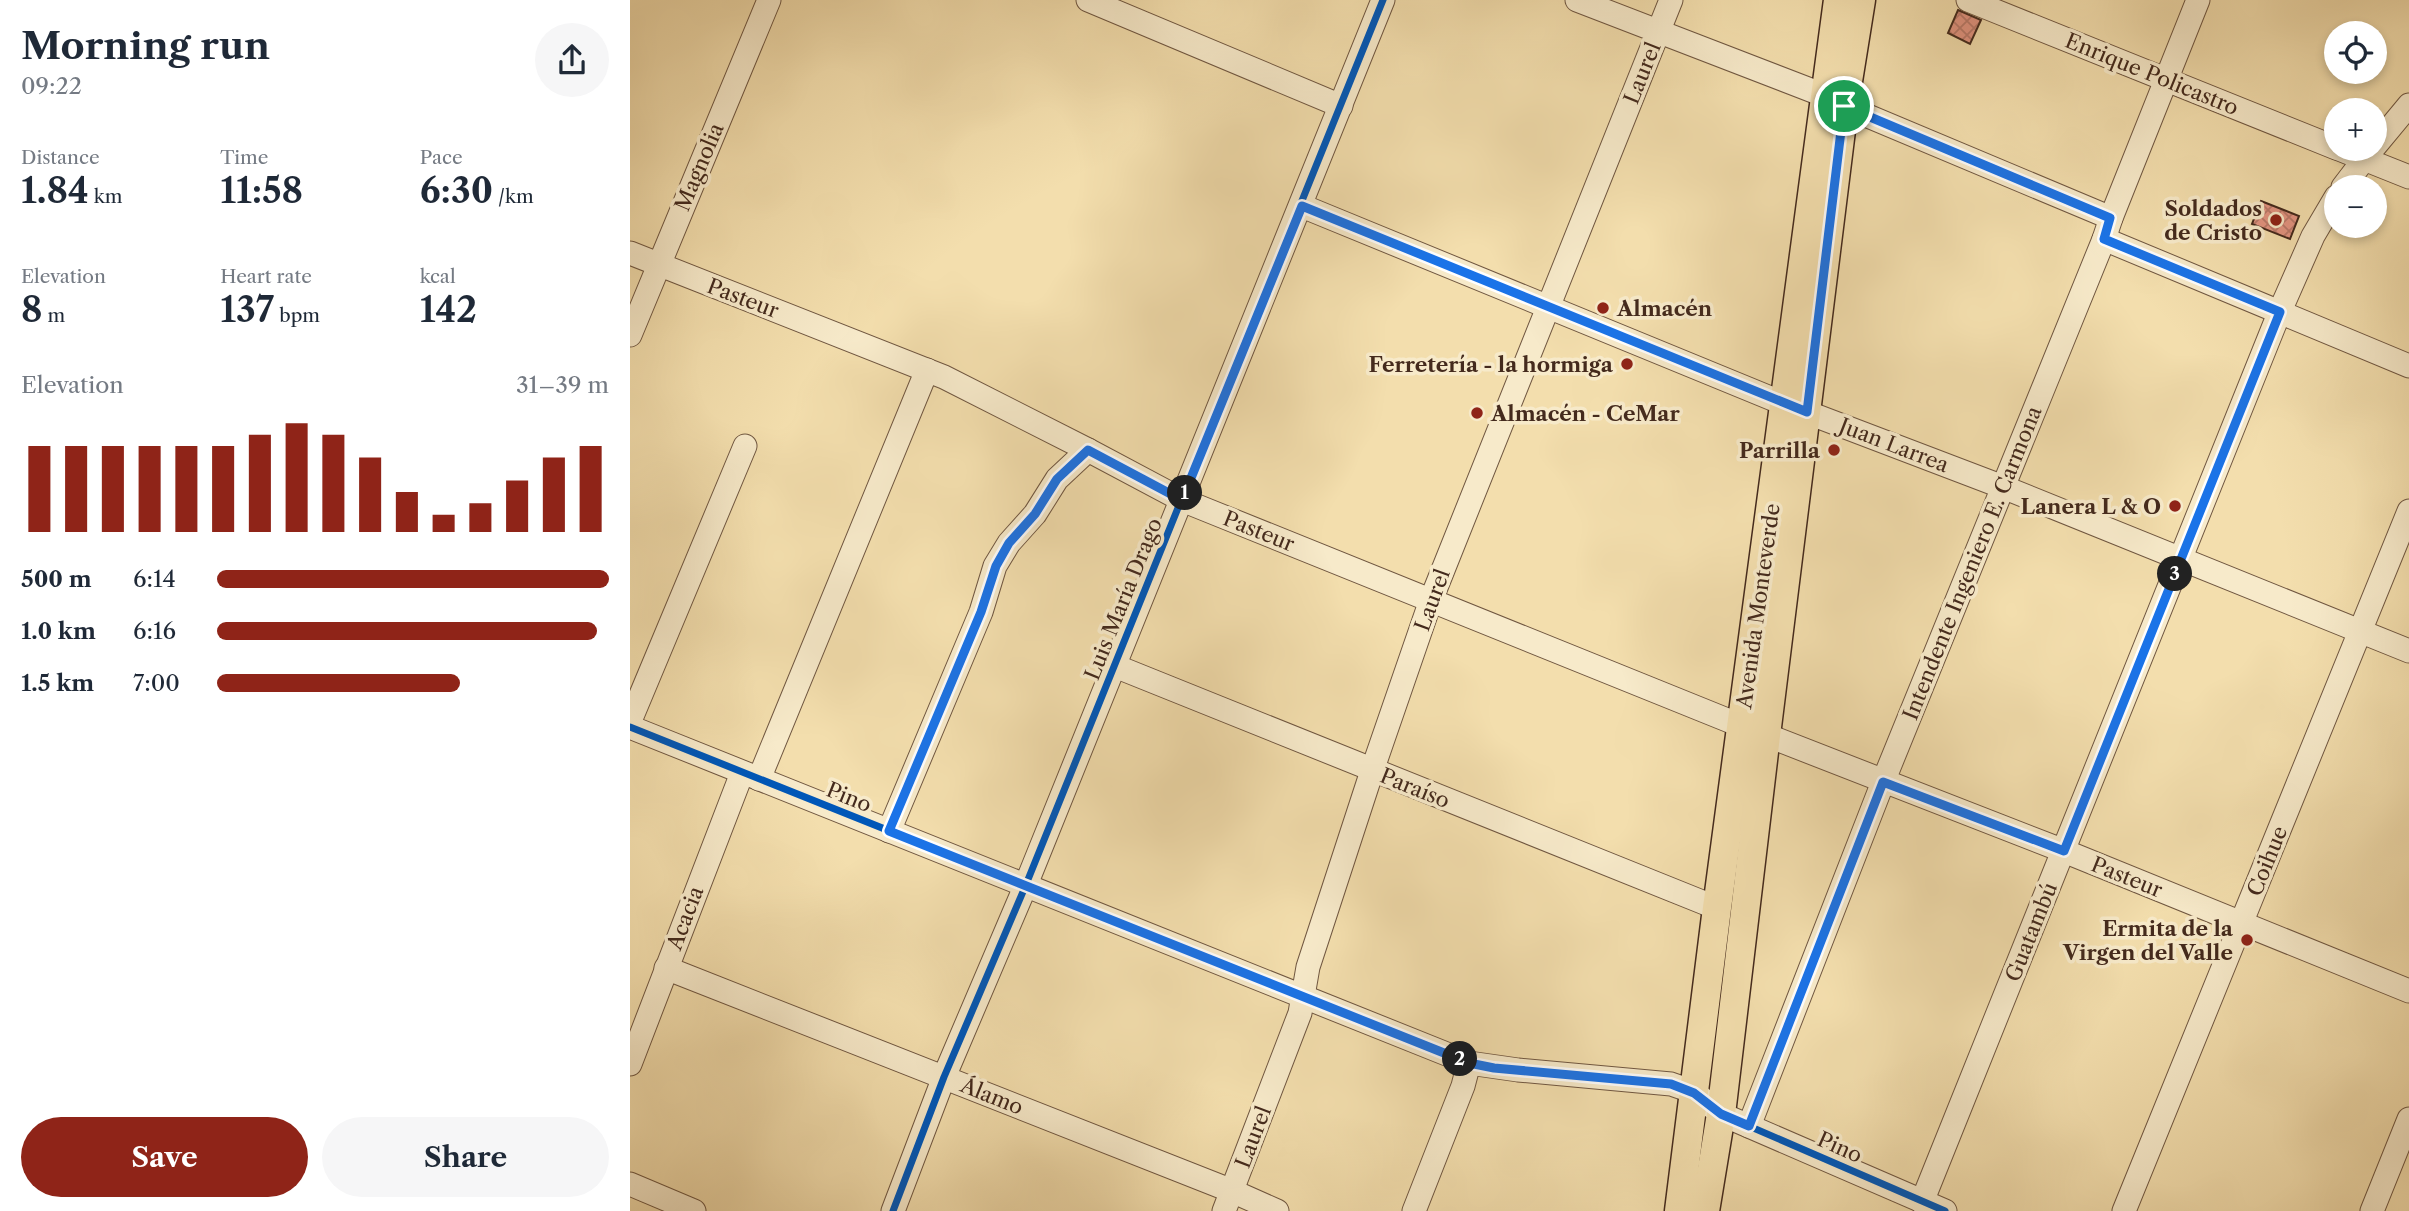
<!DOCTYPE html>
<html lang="en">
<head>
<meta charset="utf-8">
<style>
	:root { --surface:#fff; --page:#f6f6f7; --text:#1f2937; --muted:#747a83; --accent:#8f2418 }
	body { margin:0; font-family:"Libre Caslon Text",serif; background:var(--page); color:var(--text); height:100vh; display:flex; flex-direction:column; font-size:26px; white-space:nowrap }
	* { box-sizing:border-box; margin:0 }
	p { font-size:23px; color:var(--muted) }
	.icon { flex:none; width:38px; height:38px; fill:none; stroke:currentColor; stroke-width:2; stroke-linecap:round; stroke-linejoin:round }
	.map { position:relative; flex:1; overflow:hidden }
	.details { display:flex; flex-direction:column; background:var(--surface); width:630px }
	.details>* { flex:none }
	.tools { position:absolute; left:1694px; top:21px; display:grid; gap:14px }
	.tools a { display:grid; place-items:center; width:63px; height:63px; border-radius:50%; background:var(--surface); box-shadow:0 4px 10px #0003; font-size:35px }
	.pin { position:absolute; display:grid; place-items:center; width:60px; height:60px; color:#fff; margin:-30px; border:4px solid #fff; border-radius:50%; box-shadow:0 2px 7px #0007 }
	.km { position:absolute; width:35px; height:35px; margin:-18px; border-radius:50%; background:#222; color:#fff; font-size:19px; line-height:35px; text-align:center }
	.round { display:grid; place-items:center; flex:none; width:74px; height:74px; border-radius:37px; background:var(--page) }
	.summary { display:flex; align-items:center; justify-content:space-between; height:119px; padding:0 21px }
	h1 { font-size:38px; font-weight:800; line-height:52px }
	.figures { display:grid; grid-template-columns:repeat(3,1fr); gap:10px; height:119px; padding:7px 21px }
	.figures div { display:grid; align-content:center }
	.figures b { font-size:35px; font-weight:800 }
	.figures small { font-size:19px; font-weight:400 }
	.figures p { font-size:19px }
	.chart { height:196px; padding:14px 21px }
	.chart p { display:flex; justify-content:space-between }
	.chart svg { width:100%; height:126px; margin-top:7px; stroke:var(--accent); stroke-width:6 }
	.cta { display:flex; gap:14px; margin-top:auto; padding:14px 21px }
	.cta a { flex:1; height:80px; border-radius:42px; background:var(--accent); color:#fff; font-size:28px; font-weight:800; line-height:80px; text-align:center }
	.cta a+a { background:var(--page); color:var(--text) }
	ul { padding:0 21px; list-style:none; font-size:23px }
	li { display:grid; grid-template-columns:112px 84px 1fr; align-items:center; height:52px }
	li i { height:18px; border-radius:9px; background:var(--accent) }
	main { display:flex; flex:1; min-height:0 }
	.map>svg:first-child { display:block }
	.building { fill:url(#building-cross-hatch); stroke:#442a1d; stroke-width:2 }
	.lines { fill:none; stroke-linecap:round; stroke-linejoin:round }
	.minor-casing { stroke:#705741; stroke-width:25 }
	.major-casing { stroke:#442a1d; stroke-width:31 }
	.minor { stroke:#f7eaca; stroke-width:23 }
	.major { stroke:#f3dead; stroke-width:28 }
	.cycleway-casing { stroke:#f7eaca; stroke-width:11 }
	.cycleway { stroke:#0057b8; stroke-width:7 }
	.route-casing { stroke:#fff; stroke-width:14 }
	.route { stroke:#1a73e8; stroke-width:9 }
	.poi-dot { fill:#8f2418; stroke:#f7eaca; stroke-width:2.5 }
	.labels { text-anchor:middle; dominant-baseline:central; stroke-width:7; stroke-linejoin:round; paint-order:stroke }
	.street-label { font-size:21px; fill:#442a1d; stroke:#f7eaca }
	.poi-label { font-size:21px; font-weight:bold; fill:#442a1d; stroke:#f7eaca; text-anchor:end }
</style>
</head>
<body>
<main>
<section class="details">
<div class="summary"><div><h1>Morning run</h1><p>09:22</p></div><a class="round"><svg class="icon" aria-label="share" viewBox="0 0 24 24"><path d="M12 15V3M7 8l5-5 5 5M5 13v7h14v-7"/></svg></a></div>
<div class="figures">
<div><p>Distance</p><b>1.84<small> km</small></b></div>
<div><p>Time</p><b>11:58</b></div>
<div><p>Pace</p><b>6:30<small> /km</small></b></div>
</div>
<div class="figures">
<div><p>Elevation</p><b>8<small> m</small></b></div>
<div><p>Heart rate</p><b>137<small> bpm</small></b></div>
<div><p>kcal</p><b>142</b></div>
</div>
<div class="chart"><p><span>Elevation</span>31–39 m</p>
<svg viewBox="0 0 160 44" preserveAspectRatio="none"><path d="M5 44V14M15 44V14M25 44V14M35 44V14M45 44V14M55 44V14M65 44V10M75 44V6M85 44V10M95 44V18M105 44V30M115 44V38M125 44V34M135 44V26M145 44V18M155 44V14"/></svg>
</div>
<ul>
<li><b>500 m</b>6:14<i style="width:100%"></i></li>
<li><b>1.0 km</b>6:16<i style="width:97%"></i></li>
<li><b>1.5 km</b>7:00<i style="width:62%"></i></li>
</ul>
<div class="cta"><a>Save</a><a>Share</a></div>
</section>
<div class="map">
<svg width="1779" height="1211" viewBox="0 0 1779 1211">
	<defs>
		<pattern id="building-cross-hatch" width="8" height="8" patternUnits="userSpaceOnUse" patternTransform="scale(1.75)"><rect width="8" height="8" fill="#e39582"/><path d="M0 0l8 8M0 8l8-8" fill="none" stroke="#ba7a6a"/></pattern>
	</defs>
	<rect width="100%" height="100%" fill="#f3dead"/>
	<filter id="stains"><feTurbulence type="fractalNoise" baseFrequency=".00286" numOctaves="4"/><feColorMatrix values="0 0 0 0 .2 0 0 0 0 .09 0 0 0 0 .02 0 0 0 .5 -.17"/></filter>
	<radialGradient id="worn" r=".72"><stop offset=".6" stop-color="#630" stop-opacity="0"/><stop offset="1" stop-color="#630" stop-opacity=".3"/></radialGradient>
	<g class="building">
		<polygon points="1328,10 1351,20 1340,44 1318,33"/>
		<polygon points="1631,201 1669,216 1660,239 1622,224"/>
	</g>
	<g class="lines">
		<g class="minor-casing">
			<g id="minor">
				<polyline points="458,0 711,106"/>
				<polyline points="947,0 1196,96"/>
				<polyline points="1338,0 1706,148"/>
				<polyline points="1214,106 1481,218"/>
				<polyline points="1745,146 1779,105"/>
				<polyline points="1709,149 1779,177"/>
				<polyline points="1713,187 1742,149"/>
				<polyline points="672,206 1155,404 1373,487 1779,651"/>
				<polyline points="1474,239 1779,366"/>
				<polyline points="0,253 314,377 458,450 552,500 1112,726"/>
				<polyline points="0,335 139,0"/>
				<polyline points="485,666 1087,908"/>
				<polyline points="0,721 115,446"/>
				<polyline points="0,727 839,1063 888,1070 1041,1084 1064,1092 1091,1114 1315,1211"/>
				<polyline points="1136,735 1434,851 1779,991"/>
				<polyline points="129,779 297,370"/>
				<polyline points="259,831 351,612 365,566 379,543 405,514 427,479 458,450"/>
				<polyline points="36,968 602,1191 647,1211"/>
				<polyline points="0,1064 112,773"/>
				<polyline points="1119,1126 1253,782 1474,239 1481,218 1568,0"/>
				<polyline points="0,1184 64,1211"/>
				<polyline points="1292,1202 1650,311 1683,236 1706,197"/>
				<polyline points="263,1211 314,1077 395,887 753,0"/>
				<polyline points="594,1211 670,1013 678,967 742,771 801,600 1041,0"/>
				<polyline points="784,1211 833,1086 839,1063"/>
				<polyline points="1494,1211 1779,511"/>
				<polyline points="1742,1211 1779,1119"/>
			</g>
		</g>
		<g class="major-casing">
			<g id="major">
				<polyline points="1049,1211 1087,908 1208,0"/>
				<polyline points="1075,1211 1091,1114 1136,735 1214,106 1231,0"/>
			</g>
		</g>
		<use href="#minor" class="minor"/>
		<use href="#major" class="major"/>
		<g class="cycleway-casing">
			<g id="cycleway">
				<polyline points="0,727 839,1063 888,1070 1041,1084 1064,1092 1091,1114 1315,1211"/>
				<polyline points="263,1211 314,1077 395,887 753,0"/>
			</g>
		</g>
		<use href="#cycleway" class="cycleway"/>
	</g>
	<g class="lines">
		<g class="route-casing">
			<polygon id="route" points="1214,106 1480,218 1474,239 1650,312 1434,851 1253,782 1119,1126 1091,1114 1064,1093 1041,1084 864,1068 839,1063 259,831 351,612 366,566 379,543 405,514 427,479 458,450 552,500 672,206 1177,412"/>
		</g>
		<use href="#route" class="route"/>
	</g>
	<g class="poi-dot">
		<circle cx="1646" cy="220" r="7"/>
		<circle cx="973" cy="308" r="7"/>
		<circle cx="997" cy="364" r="7"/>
		<circle cx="847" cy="413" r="7"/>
		<circle cx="1204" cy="450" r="7"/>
		<circle cx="1545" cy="506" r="7"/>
		<circle cx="1617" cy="940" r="7"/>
	</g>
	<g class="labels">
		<g class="street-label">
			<text transform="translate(1012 73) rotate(-68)">Laurel</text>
			<text transform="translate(1522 74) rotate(22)">Enrique Policastro</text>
			<text transform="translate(69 167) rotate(-67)">Magnolia</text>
			<text transform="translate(113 298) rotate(21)">Pasteur</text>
			<text transform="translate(1264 445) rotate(21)">Juan Larrea</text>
			<text transform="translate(629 531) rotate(22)">Pasteur</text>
			<text transform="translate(1342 563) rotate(-68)">Intendente Ingeniero E. Carmona</text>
			<text transform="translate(493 599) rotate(-68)">Luis María Drago</text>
			<text transform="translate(802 600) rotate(-70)">Laurel</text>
			<text transform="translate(1128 606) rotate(-82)">Avenida Monteverde</text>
			<text transform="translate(785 788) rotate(22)">Paraíso</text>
			<text transform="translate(219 797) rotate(22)">Pino</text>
			<text transform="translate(1637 861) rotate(-68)">Coihue</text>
			<text transform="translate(1497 877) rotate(22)">Pasteur</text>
			<text transform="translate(55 918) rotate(-69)">Acacia</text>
			<text transform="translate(1401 932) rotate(-68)">Guatambú</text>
			<text transform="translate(362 1096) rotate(22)">Álamo</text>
			<text transform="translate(623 1137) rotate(-69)">Laurel</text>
			<text transform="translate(1210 1147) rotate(24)">Pino</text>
		</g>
		<g class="poi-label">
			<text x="1632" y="208">Soldados<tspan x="1632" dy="24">de Cristo</tspan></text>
			<text x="987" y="308" text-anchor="start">Almacén</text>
			<text x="983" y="364">Ferretería - la hormiga</text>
			<text x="861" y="413" text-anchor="start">Almacén - CeMar</text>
			<text x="1190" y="450">Parrilla</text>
			<text x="1531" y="506">Lanera L &amp; O</text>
			<text x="1603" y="928">Ermita de la<tspan x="1603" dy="24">Virgen del Valle</tspan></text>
		</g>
	</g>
	<rect width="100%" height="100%" filter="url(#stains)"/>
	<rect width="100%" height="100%" fill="url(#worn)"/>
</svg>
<div class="tools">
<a><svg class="icon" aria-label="locate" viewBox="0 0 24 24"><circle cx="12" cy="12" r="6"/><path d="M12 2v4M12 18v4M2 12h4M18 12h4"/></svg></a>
<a>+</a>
<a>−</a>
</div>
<div class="pin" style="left:1214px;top:106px;background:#1e9e55"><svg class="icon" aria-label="arrive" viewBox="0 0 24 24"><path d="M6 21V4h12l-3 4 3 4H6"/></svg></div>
<b class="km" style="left:555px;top:493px">1</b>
<b class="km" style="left:830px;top:1059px">2</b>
<b class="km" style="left:1545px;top:574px">3</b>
</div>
</main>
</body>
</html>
